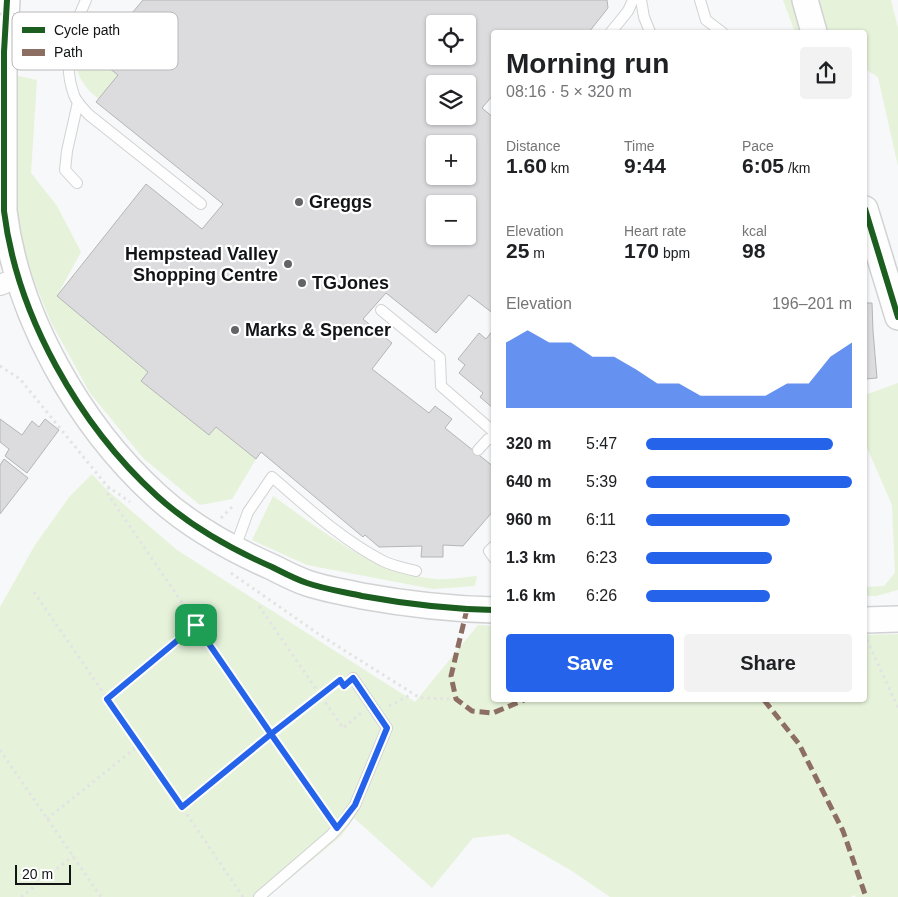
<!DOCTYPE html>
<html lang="en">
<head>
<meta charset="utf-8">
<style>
	:root { --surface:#fff; --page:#f2f2f2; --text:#202124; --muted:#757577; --accent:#2563eb }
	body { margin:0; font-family:Helvetica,sans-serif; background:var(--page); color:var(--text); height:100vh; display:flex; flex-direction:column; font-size:19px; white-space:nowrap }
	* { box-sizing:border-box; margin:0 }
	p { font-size:16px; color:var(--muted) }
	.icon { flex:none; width:28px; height:28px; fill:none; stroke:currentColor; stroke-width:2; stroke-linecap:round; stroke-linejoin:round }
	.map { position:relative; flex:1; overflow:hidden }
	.drawer { position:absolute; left:491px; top:30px; width:376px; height:672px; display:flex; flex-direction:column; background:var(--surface); border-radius:5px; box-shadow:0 1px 4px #0004 }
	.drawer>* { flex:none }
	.controls { position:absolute; left:426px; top:15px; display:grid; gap:10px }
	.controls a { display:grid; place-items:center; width:50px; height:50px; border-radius:5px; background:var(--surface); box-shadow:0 1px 4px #0004; font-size:25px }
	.scale { position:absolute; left:15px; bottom:12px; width:56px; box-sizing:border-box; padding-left:5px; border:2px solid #131415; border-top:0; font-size:14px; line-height:18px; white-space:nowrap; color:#131415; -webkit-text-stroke:4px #fff; paint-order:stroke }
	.pin { position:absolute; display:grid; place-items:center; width:42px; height:42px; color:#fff; margin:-21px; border-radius:10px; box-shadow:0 2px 8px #0006 }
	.round { display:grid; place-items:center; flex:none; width:52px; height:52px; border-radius:5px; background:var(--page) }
	.head { display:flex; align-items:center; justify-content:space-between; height:85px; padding:0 15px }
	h1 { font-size:28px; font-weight:600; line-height:38px }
	.figures { display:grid; grid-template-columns:repeat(3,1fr); gap:8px; height:85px; padding:5px 15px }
	.figures div { display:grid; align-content:center }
	.figures b { font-size:21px; font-weight:600 }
	.figures small { font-size:14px; font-weight:400 }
	.figures p { font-size:14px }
	.chart { height:140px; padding:10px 15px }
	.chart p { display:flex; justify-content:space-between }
	.chart svg { width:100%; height:90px; margin-top:5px; fill:var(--accent); opacity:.7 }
	.button { display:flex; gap:10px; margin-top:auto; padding:10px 15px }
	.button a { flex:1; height:58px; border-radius:5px; background:var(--accent); color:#fff; font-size:20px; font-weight:600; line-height:58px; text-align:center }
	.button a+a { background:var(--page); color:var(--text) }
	ul { padding:0 15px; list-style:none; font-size:16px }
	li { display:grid; grid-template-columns:80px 60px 1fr; align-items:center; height:38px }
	li i { height:12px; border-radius:6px; background:var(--accent) }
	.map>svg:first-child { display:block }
	.green { fill:#e6f2da }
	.building { fill:#dcdcde; stroke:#b4b5b6; fill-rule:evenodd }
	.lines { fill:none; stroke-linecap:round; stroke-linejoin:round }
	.service-casing { stroke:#d1d2d3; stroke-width:12 }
	.minor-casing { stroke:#d1d2d3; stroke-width:22 }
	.tertiary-casing { stroke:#d1d2d3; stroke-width:28 }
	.path { stroke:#e3e3e4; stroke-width:3; stroke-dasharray:2.5 4; stroke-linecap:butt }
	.service { stroke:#fefefe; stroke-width:10 }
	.minor { stroke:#fefefe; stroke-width:20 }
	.tertiary { stroke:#fefefe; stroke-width:25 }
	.path-bridge { stroke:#e3e3e4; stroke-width:3; stroke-dasharray:2.5 4; stroke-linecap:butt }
	.quiet { stroke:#8d6e63; stroke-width:5; stroke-dasharray:10 5; stroke-linecap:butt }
	.cycleway-casing { stroke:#fff; stroke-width:9 }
	.cycleway { stroke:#1b5e20; stroke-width:6 }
	.route-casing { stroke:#fff; stroke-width:10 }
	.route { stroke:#2563eb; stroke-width:6 }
	.poi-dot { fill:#636465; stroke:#fff; stroke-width:2 }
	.labels { text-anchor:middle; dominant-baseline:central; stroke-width:4.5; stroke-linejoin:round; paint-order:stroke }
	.poi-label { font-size:18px; font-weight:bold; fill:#131415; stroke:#fff; text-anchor:start }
	.key { fill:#fff; stroke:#b8b8b9; stroke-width:1 }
	.key-label { font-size:14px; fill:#131415 }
</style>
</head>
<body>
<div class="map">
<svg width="898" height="897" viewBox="0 0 898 897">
	<rect width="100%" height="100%" fill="#f7f8f9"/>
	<g class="green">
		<polygon points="783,0 795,0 805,32 795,32"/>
		<polygon points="818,0 891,0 898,28 898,166 878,77 865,69 865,32 828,32"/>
		<path d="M 83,40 L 98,54 L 95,57 L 118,75 L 99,99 C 80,85 67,61 83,40 Z"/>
		<polygon points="14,75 37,80 31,173 57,206 81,252 57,296 148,372 141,381 209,435 216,427 256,459 232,499 200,505 143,458 90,393 51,322 15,235"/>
		<polygon points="898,383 898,590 876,596 865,596 865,587 884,586 895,573 892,505 865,443 865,395"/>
		<polygon points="92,474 107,490 177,550 415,702 478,625 494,626 494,700 865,700 865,635 898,634 898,897 856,897 854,895 851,897 610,897 572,871 508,834 473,838 432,888 354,818 341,836 268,897 0,897 0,607 35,545 70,496"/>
		<path d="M 273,496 C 323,531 372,573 435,579 C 448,580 464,577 477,576 L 475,586 L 433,589 L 307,565 L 252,540 Z"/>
	</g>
	<g class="building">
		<path d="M 143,0 L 607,0 L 608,8 L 589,32 L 494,32 L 494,94 L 482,108 L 494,118 L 494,314 L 469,295 L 436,333 L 386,293 L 363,319 L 392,343 L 372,369 L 429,413 L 435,406 L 452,419 L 445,428 L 494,467 L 494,510 L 463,546 L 443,545 L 443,557 L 421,557 L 422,546 L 379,547 L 365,535 L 363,537 L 261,452 L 256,459 L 216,427 L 209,435 L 141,381 L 148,372 L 57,296 L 146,184 L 202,229 L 223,204 L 96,102 L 118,75 L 95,57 ZM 435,24 L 468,24 L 468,56 L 435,56 ZM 435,84 L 468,84 L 468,116 L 435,116 ZM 435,144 L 468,144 L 468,176 L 435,176 ZM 435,204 L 468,204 L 468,236 L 435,236 Z"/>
		<polygon points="865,303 872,303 873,331 877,378 865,379"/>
		<polygon points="494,329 494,409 480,397 483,393 459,373 465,365 458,359 479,333 486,339"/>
		<polygon points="0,419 22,435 32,421 39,427 45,419 59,430 27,473 5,456 9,449 0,442"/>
		<polygon points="4,459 28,478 0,514 0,465"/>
	</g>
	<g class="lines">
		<g class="service-casing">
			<g id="service">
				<path d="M 86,0 C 72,30 62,63 74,95 C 76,102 84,109 88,114 L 201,204"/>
				<polyline points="641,0 644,17 650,32"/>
				<polyline points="700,0 706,20 722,32"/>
				<polyline points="611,32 628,11 633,0"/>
				<polyline points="77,183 65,170 67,151 78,102"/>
				<polyline points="381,310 440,358 441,386 494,432"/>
				<polyline points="478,450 488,439 494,439"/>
				<polyline points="494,546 489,551 494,558"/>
				<path d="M 235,548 L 248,512 L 272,477 C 307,507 342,540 383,561 C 393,566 405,568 416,571"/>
				<polyline points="259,897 331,835 344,821 355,805 387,728 353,678"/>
			</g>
		</g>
		<g class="minor-casing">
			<polyline id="minor" points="0,285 17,278"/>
		</g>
		<g class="tertiary-casing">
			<g id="tertiary">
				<path d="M 7,0 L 4,52 L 4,211 C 17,316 79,425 157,496 C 191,527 231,549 272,567 C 284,573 295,579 307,583 C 324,589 344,592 362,596 C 406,604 449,609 494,610"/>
				<polyline points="805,0 814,32"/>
				<polyline points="865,209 898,317"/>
				<polyline points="865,620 898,619"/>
			</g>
		</g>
		<g class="path">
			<polyline points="0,366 20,379 107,486 130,502"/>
			<polyline points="109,487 107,493 329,817"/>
			<polyline points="221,518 234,505"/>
			<polyline points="231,573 320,635 420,698 456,699"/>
			<polyline points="34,592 182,807"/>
			<polyline points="259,606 343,728 361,713"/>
			<polyline points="867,640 898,708"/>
			<polyline points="107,699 196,625"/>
			<polyline points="389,706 412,694"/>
			<polyline points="0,750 101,897"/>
			<polyline points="47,819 139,745"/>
			<polyline points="21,897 73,856"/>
			<polyline points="243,897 182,807 339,681"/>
		</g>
		<use href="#service" class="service"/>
		<use href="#minor" class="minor"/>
		<use href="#tertiary" class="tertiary"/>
		<polyline class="path-bridge" points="0,14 30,15"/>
		<g class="quiet">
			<polyline points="467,609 451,676 456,699 472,711 493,713 524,700"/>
			<polyline points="764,700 799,744 843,831 866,897"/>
		</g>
		<g class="cycleway-casing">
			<g id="cycleway">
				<path d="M 7,0 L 4,52 L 4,211 C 17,316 79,425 157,496 C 191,527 231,549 272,567 C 284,573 295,579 307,583 C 324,589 344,592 362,596 C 406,604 449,609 494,610"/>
				<polyline points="865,209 898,317"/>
			</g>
		</g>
		<use href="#cycleway" class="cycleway"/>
	</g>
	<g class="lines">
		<g class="route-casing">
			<polyline id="route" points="196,625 107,699 182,807 271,734 337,828 355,805 387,728 353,678 344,686 340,680 271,734 196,625"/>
		</g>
		<use href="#route" class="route"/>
	</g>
	<g class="poi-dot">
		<circle cx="299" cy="202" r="5"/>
		<circle cx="288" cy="264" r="5"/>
		<circle cx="302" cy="283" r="5"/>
		<circle cx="235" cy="330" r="5"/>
	</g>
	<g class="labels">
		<g class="poi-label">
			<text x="309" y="202">Greggs</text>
			<text x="278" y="254" text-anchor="end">Hempstead Valley<tspan x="278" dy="21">Shopping Centre</tspan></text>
			<text x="312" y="283">TGJones</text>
			<text x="245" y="330">Marks &amp; Spencer</text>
		</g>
	</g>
	<rect x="12" y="12" width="166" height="58" rx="8" class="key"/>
	<rect x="22" y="27" width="23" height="6" fill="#1b5e20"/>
	<rect x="22" y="49" width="23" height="7" fill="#8d6e63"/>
	<g class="key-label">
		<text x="54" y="35">Cycle path</text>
		<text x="54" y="57">Path</text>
	</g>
</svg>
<div class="controls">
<a><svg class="icon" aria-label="locate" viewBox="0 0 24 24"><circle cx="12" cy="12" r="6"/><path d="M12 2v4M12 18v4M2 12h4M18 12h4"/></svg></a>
<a><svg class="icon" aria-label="layers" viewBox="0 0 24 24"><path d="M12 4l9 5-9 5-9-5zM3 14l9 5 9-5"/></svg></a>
<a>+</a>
<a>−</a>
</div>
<div class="scale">20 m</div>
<div class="pin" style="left:196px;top:625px;background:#1e9e55"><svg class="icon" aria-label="arrive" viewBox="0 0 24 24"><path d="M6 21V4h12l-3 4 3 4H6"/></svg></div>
<section class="drawer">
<div class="head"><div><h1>Morning run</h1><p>08:16 · 5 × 320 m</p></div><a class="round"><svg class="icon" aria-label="share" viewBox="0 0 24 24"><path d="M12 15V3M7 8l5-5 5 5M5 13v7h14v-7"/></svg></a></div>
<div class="figures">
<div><p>Distance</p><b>1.60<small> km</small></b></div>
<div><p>Time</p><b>9:44</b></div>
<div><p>Pace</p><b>6:05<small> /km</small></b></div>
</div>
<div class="figures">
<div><p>Elevation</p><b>25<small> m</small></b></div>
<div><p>Heart rate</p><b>170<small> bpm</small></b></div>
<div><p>kcal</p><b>98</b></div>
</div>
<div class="chart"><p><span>Elevation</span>196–201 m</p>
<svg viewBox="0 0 160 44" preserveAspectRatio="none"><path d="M0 44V12L10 6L20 12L30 12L40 19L50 19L60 25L70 32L80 32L90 38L100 38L110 38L120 38L130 32L140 32L150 19L160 12V44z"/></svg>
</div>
<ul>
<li><b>320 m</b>5:47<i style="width:91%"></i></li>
<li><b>640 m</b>5:39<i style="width:100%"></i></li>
<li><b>960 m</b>6:11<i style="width:70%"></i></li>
<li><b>1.3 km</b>6:23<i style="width:61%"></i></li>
<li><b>1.6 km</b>6:26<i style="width:60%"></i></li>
</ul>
<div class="button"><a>Save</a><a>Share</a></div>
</section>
</div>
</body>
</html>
